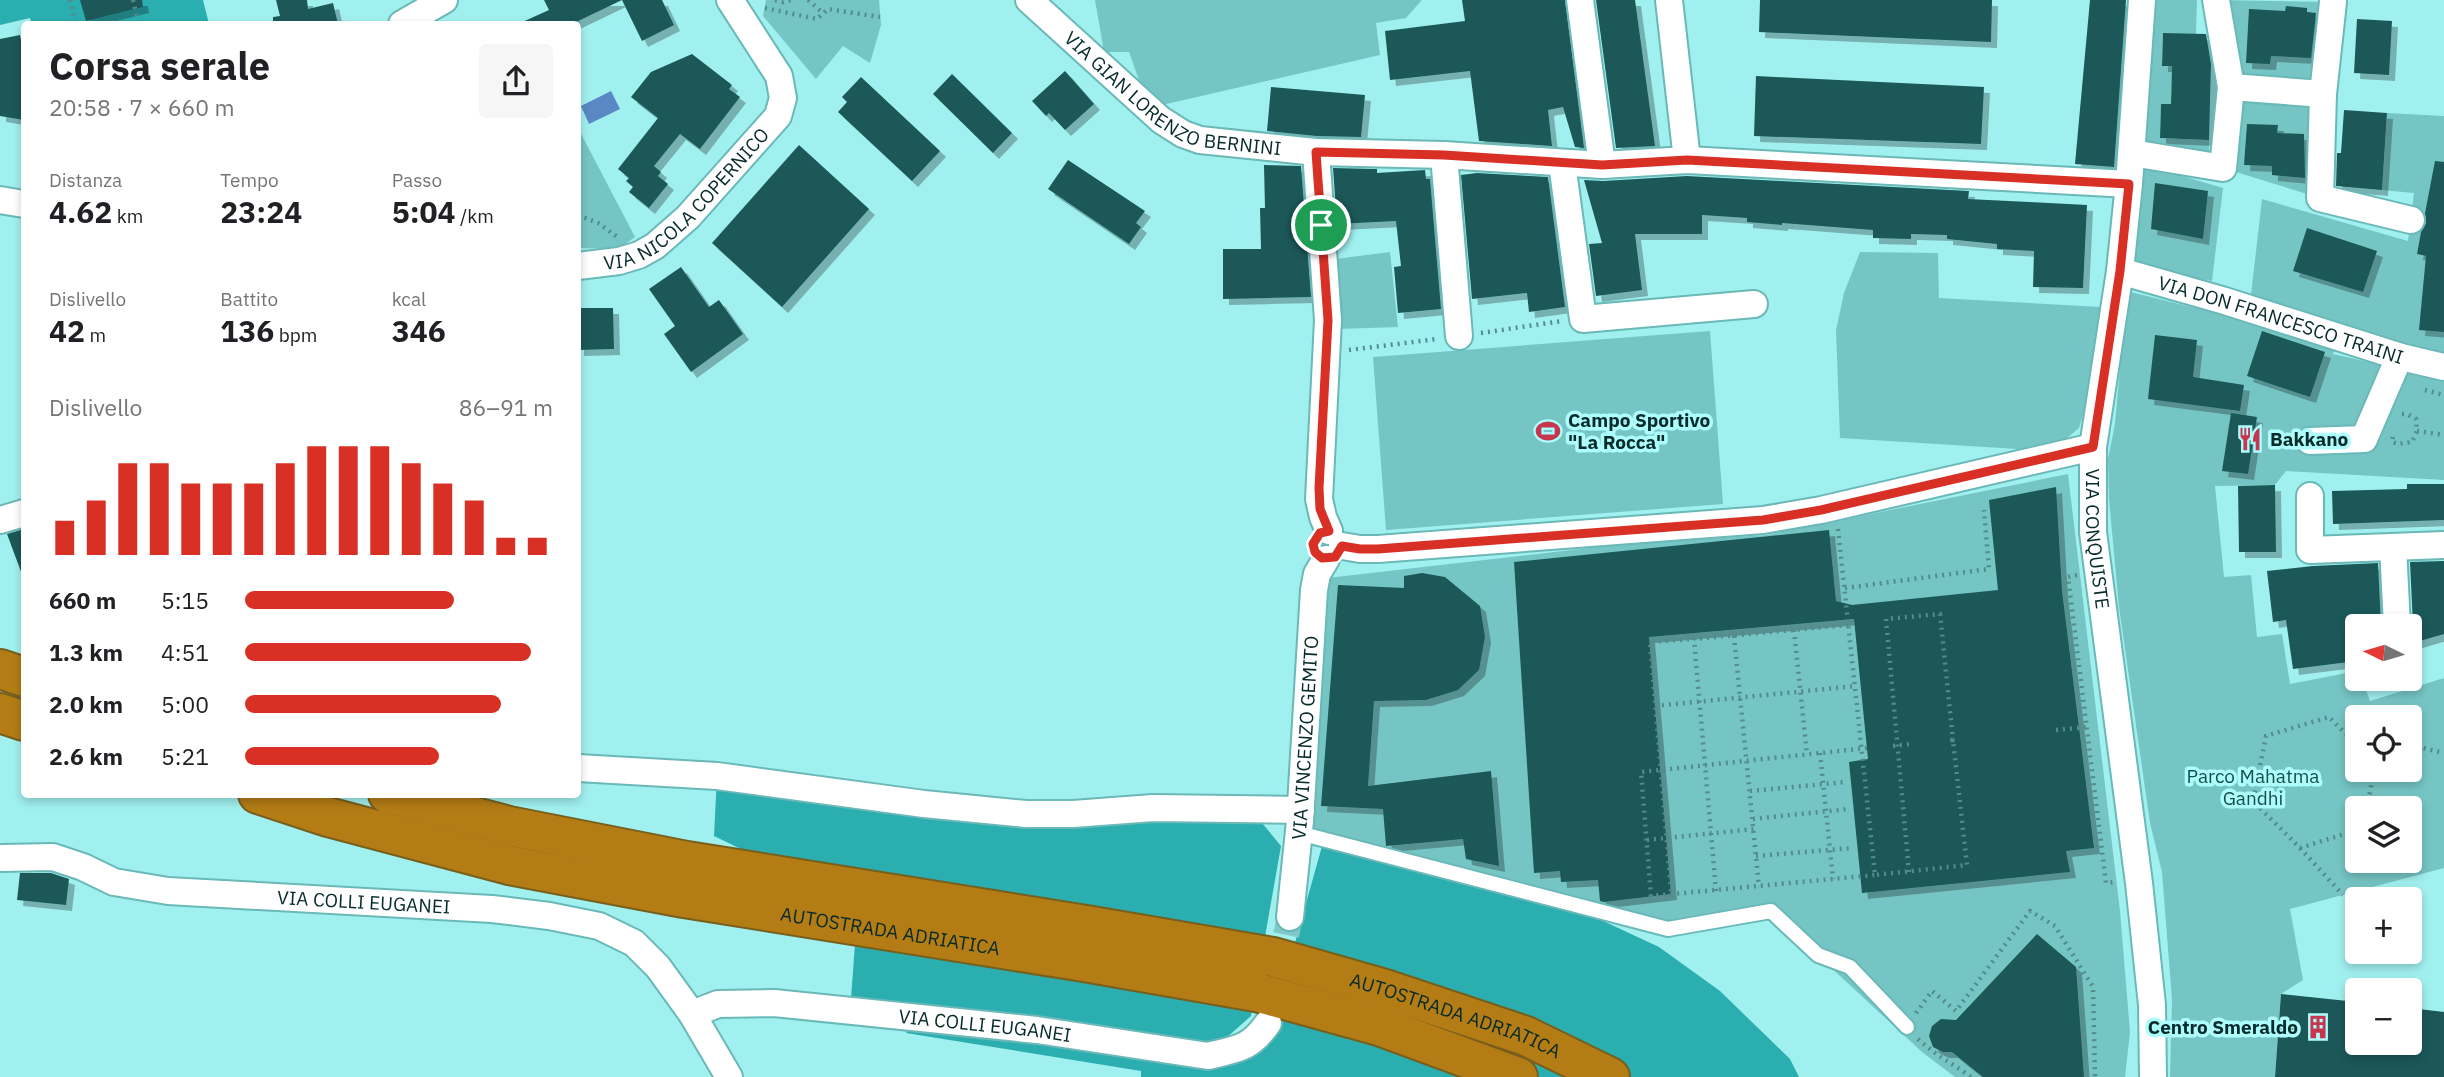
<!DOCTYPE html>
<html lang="it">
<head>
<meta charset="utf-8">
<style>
	:root { --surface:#fff; --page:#f6f6f6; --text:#202124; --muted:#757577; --accent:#d93025 }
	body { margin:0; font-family:"IBM Plex Sans",sans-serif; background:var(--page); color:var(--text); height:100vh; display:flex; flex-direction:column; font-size:26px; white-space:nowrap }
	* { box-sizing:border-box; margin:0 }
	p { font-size:23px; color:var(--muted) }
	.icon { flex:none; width:38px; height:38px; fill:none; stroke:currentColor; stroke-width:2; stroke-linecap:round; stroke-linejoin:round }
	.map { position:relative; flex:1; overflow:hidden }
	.sheet { position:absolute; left:21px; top:21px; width:560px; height:777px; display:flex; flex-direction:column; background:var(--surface); border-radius:7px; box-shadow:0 4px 10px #0003 }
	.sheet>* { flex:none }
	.needle { width:46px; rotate:275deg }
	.buttons { position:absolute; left:2345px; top:614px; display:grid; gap:14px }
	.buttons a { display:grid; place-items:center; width:77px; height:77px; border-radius:7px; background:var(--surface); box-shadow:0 4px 10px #0003; font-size:35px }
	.pin { position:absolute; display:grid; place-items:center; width:60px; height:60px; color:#fff; margin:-30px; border:4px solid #fff; border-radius:50%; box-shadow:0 2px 7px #0007 }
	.round { display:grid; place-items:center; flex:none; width:74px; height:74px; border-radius:7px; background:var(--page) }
	.summary { display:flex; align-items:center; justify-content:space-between; height:119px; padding:0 28px }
	h1 { font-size:38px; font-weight:800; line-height:52px }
	.metrics { display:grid; grid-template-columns:repeat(3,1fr); gap:10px; height:119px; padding:7px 28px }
	.metrics div { display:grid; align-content:center }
	.metrics b { font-size:30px; font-weight:800 }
	.metrics small { font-size:19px; font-weight:400 }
	.metrics p { font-size:19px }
	.chart { height:196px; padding:14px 28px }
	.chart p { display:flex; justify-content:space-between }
	.chart svg { width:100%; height:126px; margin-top:7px; stroke:var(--accent); stroke-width:6 }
	ul { padding:0 28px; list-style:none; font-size:23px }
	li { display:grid; grid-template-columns:112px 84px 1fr; align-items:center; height:52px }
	li i { height:18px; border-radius:9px; background:var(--accent) }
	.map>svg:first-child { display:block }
	.green { fill:#76c5c5; fill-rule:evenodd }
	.forest { fill:#2baeb0 }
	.water { fill:#5988c5 }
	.building { fill:#1a5959; filter:url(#shadow) }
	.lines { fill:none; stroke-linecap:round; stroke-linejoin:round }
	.street-tunnel { stroke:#82c8c8; stroke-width:26; stroke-dasharray:26 13; stroke-linecap:butt }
	.lane-casing { stroke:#6ab8b8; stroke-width:18 }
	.street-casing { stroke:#6ab8b8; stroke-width:30 }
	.highway-casing { stroke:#775f1c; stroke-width:42 }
	.path { stroke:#538c8c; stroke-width:4.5; stroke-dasharray:2 5; stroke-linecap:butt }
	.lane { stroke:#fff; stroke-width:14 }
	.street { stroke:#fff; stroke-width:26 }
	.highway { stroke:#b37c15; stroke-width:38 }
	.route-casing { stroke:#fff; stroke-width:14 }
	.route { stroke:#d93025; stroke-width:9 }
	.labels { text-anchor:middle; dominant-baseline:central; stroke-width:7; stroke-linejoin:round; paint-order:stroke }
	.street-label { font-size:19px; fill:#072a2a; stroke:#aefdfd }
	.poi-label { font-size:19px; font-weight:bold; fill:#072a2a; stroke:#aefdfd; text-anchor:start }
	.park-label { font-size:19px; fill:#174c4d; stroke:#aefdfd }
</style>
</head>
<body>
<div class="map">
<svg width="2444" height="1077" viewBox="0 0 2444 1077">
	<defs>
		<filter id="shadow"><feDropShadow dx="6" dy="6" stdDeviation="0" flood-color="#0004"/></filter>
	</defs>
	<rect width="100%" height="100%" fill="#a1f0f0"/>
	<g class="green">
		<polygon points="766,0 879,0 881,25 870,63 843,46 816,79 763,16"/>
		<polygon points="1095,0 1422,0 1406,18 1376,23 1380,55 1162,105 1140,83 1129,52 1104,52"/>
		<polygon points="2151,0 2197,0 2196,34 2163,34 2162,66 2172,66 2171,104 2161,104 2160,138 2209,140 2209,155 2141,145"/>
		<polygon points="2216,0 2333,2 2324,82 2228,74"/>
		<polygon points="2231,87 2323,94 2320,198 2223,168"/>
		<polygon points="2387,113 2444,116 2444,176 2433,174 2417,254 2444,260 2444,353 2397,341 2251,295 2262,199 2408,241 2414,193 2382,190"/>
		<polygon points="578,128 635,237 618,249 578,248"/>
		<polygon points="2142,164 2223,188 2212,281 2129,265"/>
		<polygon points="1390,252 1398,327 1338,329 1335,259"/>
		<polygon points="1860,252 1938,253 1939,298 2100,307 2090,392 2079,428 2061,443 2017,449 1840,438 1836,330 1844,293"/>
		<path d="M 2127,291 L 2263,325 L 2335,348 L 2333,354 L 2444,379 L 2444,480 L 2286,471 L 2275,485 L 2215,486 L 2224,577 L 2251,575 L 2257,637 L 2282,634 L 2290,684 L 2357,671 L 2357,679 L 2362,679 L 2370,701 L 2444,678 L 2444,868 L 2290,909 L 2303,980 L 2281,994 L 2275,1077 L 2170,1077 L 2172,1000 L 2162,872 L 2150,823 L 2119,607 L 2109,499 L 2108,459 L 2115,424 ZM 2357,718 L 2410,718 L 2410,770 L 2357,770 ZM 2357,808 L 2410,808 L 2410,861 L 2357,861 Z"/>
		<polygon points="1710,331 1723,504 1386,530 1373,357"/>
		<polygon points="2068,474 2120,911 2130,1032 2125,1077 1955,1077 1922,1052 1771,912 1668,929 1308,835 1327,578 1615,545 1767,535"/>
	</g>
	<g class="forest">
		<polygon points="0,0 203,0 209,24 32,24 30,18 0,25"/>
		<polygon points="717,776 924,804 1209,807 1262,823 1281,846 1251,1016 1226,1038 1204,1045 1020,1014 851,998 855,944 852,903 714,836"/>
		<polygon points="1324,839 1558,900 1659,947 1720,991 1790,1059 1799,1077 1141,1077 1141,1071 906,1033 917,1018 1221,1061 1272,1025"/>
	</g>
	<polygon class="water" points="611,91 620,109 589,124 581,106"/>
	<g class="building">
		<polygon points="80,0 142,0 143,7 86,21"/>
		<polygon points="276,0 307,0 308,9 333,3 338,24 273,24 273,17 280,16"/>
		<polygon points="544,0 662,0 674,25 642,41 622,0 572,24 518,24 549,10"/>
		<polygon points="1462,0 1565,0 1584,148 1575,147 1563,107 1548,110 1552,146 1479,141 1470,71 1390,80 1385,31 1465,21"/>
		<polygon points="1596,0 1635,0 1655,146 1616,148"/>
		<polygon points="1760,0 1992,0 1991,42 1759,32"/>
		<polygon points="2090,0 2126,0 2114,167 2075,164"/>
		<polygon points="2286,6 2307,8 2307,12 2316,13 2311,58 2271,56 2270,64 2246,63 2249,9 2285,11"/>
		<polygon points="2357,19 2392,21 2389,75 2354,73"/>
		<polygon points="2163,33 2206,34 2211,64 2209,140 2160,138 2161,104 2171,104 2172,66 2162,66"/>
		<polygon points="20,35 24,55 24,120 0,116 0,39"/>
		<polygon points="692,54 732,85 729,89 740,97 700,149 680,134 654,166 661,172 658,176 668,184 649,208 629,192 633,187 626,181 629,178 618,169 658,118 631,97 651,72"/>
		<polygon points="1065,71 1094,104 1065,130 1049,113 1046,116 1032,101"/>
		<polygon points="952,74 1012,133 993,153 933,94"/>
		<polygon points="1756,76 1984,87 1981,144 1754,136"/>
		<polygon points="861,77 940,151 912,181 838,112 847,102 842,97"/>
		<polygon points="1271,87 1365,95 1361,137 1317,136 1267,131"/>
		<polygon points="2344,110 2387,113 2382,190 2336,186 2337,153 2341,153"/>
		<polygon points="2247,124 2278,125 2277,133 2304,134 2305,178 2272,175 2272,166 2244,165"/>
		<polygon points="799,145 869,209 782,307 712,243"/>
		<polygon points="1068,160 1145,211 1136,223 1141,227 1129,244 1048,189"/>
		<polygon points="2435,161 2444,162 2444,332 2419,330 2426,256 2417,254 2421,232 2426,223 2425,213"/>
		<polygon points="1264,165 1301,166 1311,297 1223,299 1223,249 1261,249 1260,208 1265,208"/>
		<polygon points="1333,168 1377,169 1377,173 1425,170 1426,179 1430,179 1441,309 1398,313 1394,267 1401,266 1396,221 1337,224"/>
		<polygon points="1477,173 1548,177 1565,307 1529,312 1527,293 1472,299 1461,175"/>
		<polygon points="1687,176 1969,191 1968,199 2087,205 2083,288 2033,287 2034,251 1997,249 1997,244 1947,239 1947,235 1911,234 1911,239 1873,238 1873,230 1782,223 1782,225 1747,222 1747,218 1702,215 1702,234 1635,234 1642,290 1596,296 1589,244 1602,243 1584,180 1603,181"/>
		<polygon points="2155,183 2208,191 2203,239 2151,229"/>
		<polygon points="2307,228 2377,251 2363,292 2293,271"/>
		<polygon points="681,267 709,307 719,300 743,334 691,372 664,334 675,326 649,289"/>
		<polygon points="578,308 613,308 614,349 578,350"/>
		<polygon points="2262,331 2325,352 2310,397 2247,376"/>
		<polygon points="2155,335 2197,340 2193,377 2244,385 2240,411 2148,399"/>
		<polygon points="2231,413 2257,417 2248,474 2222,471"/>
		<polygon points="2407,484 2444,484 2444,520 2333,524 2332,491 2407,489"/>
		<polygon points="2275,485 2276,552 2239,552 2238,486"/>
		<polygon points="2056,487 2062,591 2094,848 2066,851 2070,872 1862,893 1849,762 1868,759 1854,619 1649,637 1671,894 1604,902 1600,901 1598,880 1561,882 1560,871 1534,873 1514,562 1829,530 1836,601 1852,605 1998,590 1989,500"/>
		<polygon points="24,529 24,577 23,577 7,534"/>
		<polygon points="2444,561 2444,634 2410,644 2413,625 2410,562"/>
		<polygon points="2378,563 2381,626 2357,626 2357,661 2293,669 2286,620 2273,622 2267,571 2313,566"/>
		<polygon points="1422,573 1445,577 1480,606 1485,637 1479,670 1458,690 1426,700 1374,701 1368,786 1491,771 1499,866 1466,859 1463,839 1386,846 1383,809 1321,806 1338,585 1404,588 1404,576"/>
		<polygon points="20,873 51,873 69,879 66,905 17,900"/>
		<polygon points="2037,934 2076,967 2084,1077 1983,1077 1952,1052 1943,1052 1933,1047 1929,1036 1932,1026 1941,1019 1956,1020"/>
		<polygon points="2281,994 2357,1002 2357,1043 2410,1043 2410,1008 2444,1012 2444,1077 2275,1077"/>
	</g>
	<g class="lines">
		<polyline class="street-tunnel" points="1278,973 1290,917"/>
		<g class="lane-casing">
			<polyline id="lane" points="1299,833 1668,929 1771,911 1818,955 1850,967 1907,1027"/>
		</g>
		<g class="street-casing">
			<g id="street">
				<path id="s1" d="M 1029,0 L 1161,120 L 1183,134 L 1200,140 L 1316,152 L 1444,155 L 1602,165 L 1687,160 L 2129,184"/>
				<polyline points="1580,0 1602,165"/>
				<polyline points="1669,0 1687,160"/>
				<path id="s2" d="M 2142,0 L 2129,184 L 2120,271 L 2093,447 L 2093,532 L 2139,883 L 2152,1005 L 2153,1077"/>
				<polyline points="2216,0 2231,87"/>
				<polyline points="402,24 444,0"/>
				<polyline points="2323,94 2333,2"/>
				<polyline points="1316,152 1328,320 1319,499 1323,517 1329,531"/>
				<polyline points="2132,153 2223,168 2231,87 2323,94 2320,198 2411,220"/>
				<polyline points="1444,155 1459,336"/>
				<polyline points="1562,163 1583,319 1754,304"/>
				<polyline points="0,200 24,204"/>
				<path id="s3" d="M 578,266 L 619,261 L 639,255 L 655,246 L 688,217 L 778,116 L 783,98 L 779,76 L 730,0"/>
				<path id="s4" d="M 2120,271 L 2225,301 L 2401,357 L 2444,367"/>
				<polyline points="2310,441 2364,439 2395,367 2401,357"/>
				<polyline points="2310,496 2310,550 2444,545"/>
				<polyline points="0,520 24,513"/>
				<polyline points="1342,546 1360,549 1378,549 1763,520 1821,510 2093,447"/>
				<polyline points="2393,547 2397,626"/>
				<polyline points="578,768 717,776 924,804 1026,814 1073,814 1153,808 1301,810"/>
				<path id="s5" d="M 2,858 L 53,857 L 83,867 L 114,882 L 168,891 L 492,909 L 549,916 L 599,926 L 634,943 L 658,967 L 692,1014"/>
				<path id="s6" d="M 1290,917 L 1300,821 L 1314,590 L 1317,574 L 1326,559"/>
				<path id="s7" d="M 729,1077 L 692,1014 L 718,1004 L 774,1003 L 1037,1030 L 1208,1056 C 1237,1049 1250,1049 1268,1023"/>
			</g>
		</g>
		<g class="highway-casing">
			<g id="highway">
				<polyline points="0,669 24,677"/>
				<polyline points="0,713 24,721"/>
				<path id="s8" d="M 258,794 L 328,817 L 509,865 L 684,898 L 1084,962 L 1256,992 L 1379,1026 L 1518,1077"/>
				<path id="s9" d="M 388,794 L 509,826 L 687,861 L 1086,925 L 1273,957 L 1385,989 L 1526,1036 L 1610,1077"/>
			</g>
		</g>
		<g class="path">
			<polyline points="70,0 76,24"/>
			<polyline points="133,0 138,22 141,24"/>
			<polyline points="775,0 783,2 791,0"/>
			<polyline points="808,0 823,13"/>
			<polyline points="765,8 817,19 828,9 880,17"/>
			<polyline points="115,24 127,21 125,24"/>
			<polyline points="578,215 598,223 619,238"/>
			<polyline points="1481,333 1562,321"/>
			<polyline points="1349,350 1437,339"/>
			<polyline points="2425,390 2444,395"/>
			<polyline points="2417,431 2444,435"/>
			<polyline points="2393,437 2392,442 2398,444 2412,442 2417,431 2416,419 2407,414 2399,414"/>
			<polyline points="1838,529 1875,875 1967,865 1953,740 1947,740"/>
			<polyline points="2077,575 2068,577 2106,883 2115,882"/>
			<polyline points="1845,588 1989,569 1984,510"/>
			<polyline points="1794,630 1807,755"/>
			<polyline points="1734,636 1759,887"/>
			<polyline points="1655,706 1856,686"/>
			<polyline points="2056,730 2087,727"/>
			<polyline points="2357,745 2329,717 2266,736 2253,801 2300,848 2357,830"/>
			<polyline points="2410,745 2444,753"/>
			<polyline points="1893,746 1910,744"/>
			<polyline points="1867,748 1641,772 1651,896 1875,875"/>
			<polyline points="1820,753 1833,879"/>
			<polyline points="1750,791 1846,782"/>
			<polyline points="2367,808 2374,770"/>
			<polyline points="1753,819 1848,809"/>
			<polyline points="1647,840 1754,829"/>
			<polyline points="2300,848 2343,895"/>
			<polyline points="1756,856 1852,848"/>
			<polyline points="1909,872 1886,619 1940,614 1953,740 1956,739"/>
			<polyline points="1671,891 1650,642 1694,639"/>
			<polyline points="1716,891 1694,639 1848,625"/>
			<polyline points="1916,1013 1932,991 1956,1011 2030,911 2055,926 2093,987 2095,1077"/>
			<path d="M 1918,1039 C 1934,1054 1953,1064 1971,1077"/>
		</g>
		<use href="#lane" class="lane"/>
		<use href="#street" class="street"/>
		<use href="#highway" class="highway"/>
	</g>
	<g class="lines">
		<g class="route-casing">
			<polygon id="route" points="1316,152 1444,155 1602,165 1687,160 2129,184 2120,271 2093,447 1821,510 1763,520 1378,549 1360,549 1342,546 1335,557 1322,558 1315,552 1313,544 1320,533 1329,531 1320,509 1319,488 1328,320"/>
		</g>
		<use href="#route" class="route"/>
	</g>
	<defs>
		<g id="stadium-bare" transform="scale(1.89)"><path d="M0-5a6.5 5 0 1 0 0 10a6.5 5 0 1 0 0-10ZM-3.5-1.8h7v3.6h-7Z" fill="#c6364e" stroke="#aefdfd" stroke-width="2.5" paint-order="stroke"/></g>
		<g id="restaurant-bare" transform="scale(1.89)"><path d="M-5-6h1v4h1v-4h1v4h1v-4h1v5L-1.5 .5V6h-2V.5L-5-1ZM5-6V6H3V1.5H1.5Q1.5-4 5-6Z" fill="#c6364e" stroke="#aefdfd" stroke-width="2.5" paint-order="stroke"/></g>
		<g id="building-bare" transform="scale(1.89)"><path d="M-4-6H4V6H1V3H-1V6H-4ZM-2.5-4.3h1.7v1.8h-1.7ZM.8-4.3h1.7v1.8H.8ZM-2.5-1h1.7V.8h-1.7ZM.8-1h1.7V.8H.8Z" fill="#c6364e" stroke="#aefdfd" stroke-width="2.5" paint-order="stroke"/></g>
	</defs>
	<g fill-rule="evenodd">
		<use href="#stadium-bare" x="1548" y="431"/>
		<use href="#restaurant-bare" x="2250" y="439"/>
		<use href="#building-bare" x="2318" y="1027"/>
	</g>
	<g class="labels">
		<g class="street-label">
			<text stroke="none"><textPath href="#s1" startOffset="178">VIA GIAN LORENZO BERNINI</textPath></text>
			<text stroke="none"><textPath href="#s3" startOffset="133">VIA NICOLA COPERNICO</textPath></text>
			<text stroke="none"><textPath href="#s4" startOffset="168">VIA DON FRANCESCO TRAINI</textPath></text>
			<text stroke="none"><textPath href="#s2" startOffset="542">VIA CONQUISTE</textPath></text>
			<text stroke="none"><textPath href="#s6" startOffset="180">VIA VINCENZO GEMITO</textPath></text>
			<text stroke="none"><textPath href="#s5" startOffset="368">VIA COLLI EUGANEI</textPath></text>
			<text stroke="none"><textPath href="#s8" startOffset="648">AUTOSTRADA ADRIATICA</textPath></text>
			<text stroke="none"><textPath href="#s9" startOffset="1092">AUTOSTRADA ADRIATICA</textPath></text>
			<text stroke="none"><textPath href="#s7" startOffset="369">VIA COLLI EUGANEI</textPath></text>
		</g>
		<g class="poi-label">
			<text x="1568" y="420">Campo Sportivo<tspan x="1568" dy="22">"La Rocca"</tspan></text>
			<text x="2270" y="439">Bakkano</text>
			<text x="2298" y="1027" text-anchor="end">Centro Smeraldo</text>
		</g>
		<g class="park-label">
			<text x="2253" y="776">Parco Mahatma<tspan x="2253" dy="22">Gandhi</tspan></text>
		</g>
	</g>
</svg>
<div class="buttons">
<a><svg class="needle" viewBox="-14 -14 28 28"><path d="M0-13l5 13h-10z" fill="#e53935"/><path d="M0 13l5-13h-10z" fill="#757577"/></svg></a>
<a><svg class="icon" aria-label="locate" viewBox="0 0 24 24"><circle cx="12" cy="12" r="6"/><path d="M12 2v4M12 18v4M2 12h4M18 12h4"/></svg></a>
<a><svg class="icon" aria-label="layers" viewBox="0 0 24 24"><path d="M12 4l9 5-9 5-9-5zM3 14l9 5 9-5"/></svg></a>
<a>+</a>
<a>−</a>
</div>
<div class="pin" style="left:1321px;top:225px;background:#1e9e55"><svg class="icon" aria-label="arrive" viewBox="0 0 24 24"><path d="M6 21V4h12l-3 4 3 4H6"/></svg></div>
<section class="sheet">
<div class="summary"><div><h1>Corsa serale</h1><p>20:58 · 7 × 660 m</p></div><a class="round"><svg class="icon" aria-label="share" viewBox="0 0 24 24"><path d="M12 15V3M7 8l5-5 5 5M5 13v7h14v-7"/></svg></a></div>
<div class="metrics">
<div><p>Distanza</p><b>4.62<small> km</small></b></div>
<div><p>Tempo</p><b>23:24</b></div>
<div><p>Passo</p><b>5:04<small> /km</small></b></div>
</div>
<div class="metrics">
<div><p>Dislivello</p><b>42<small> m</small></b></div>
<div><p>Battito</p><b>136<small> bpm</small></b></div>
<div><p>kcal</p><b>346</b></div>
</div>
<div class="chart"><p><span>Dislivello</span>86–91 m</p>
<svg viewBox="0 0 160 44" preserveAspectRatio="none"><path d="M5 44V32M15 44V25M25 44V12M35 44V12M45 44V19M55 44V19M65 44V19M75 44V12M85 44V6M95 44V6M105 44V6M115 44V12M125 44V19M135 44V25M145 44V38M155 44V38"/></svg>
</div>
<ul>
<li><b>660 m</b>5:15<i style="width:68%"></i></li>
<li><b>1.3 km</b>4:51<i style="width:93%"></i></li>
<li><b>2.0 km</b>5:00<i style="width:83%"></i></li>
<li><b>2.6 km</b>5:21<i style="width:63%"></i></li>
</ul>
</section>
</div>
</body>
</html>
